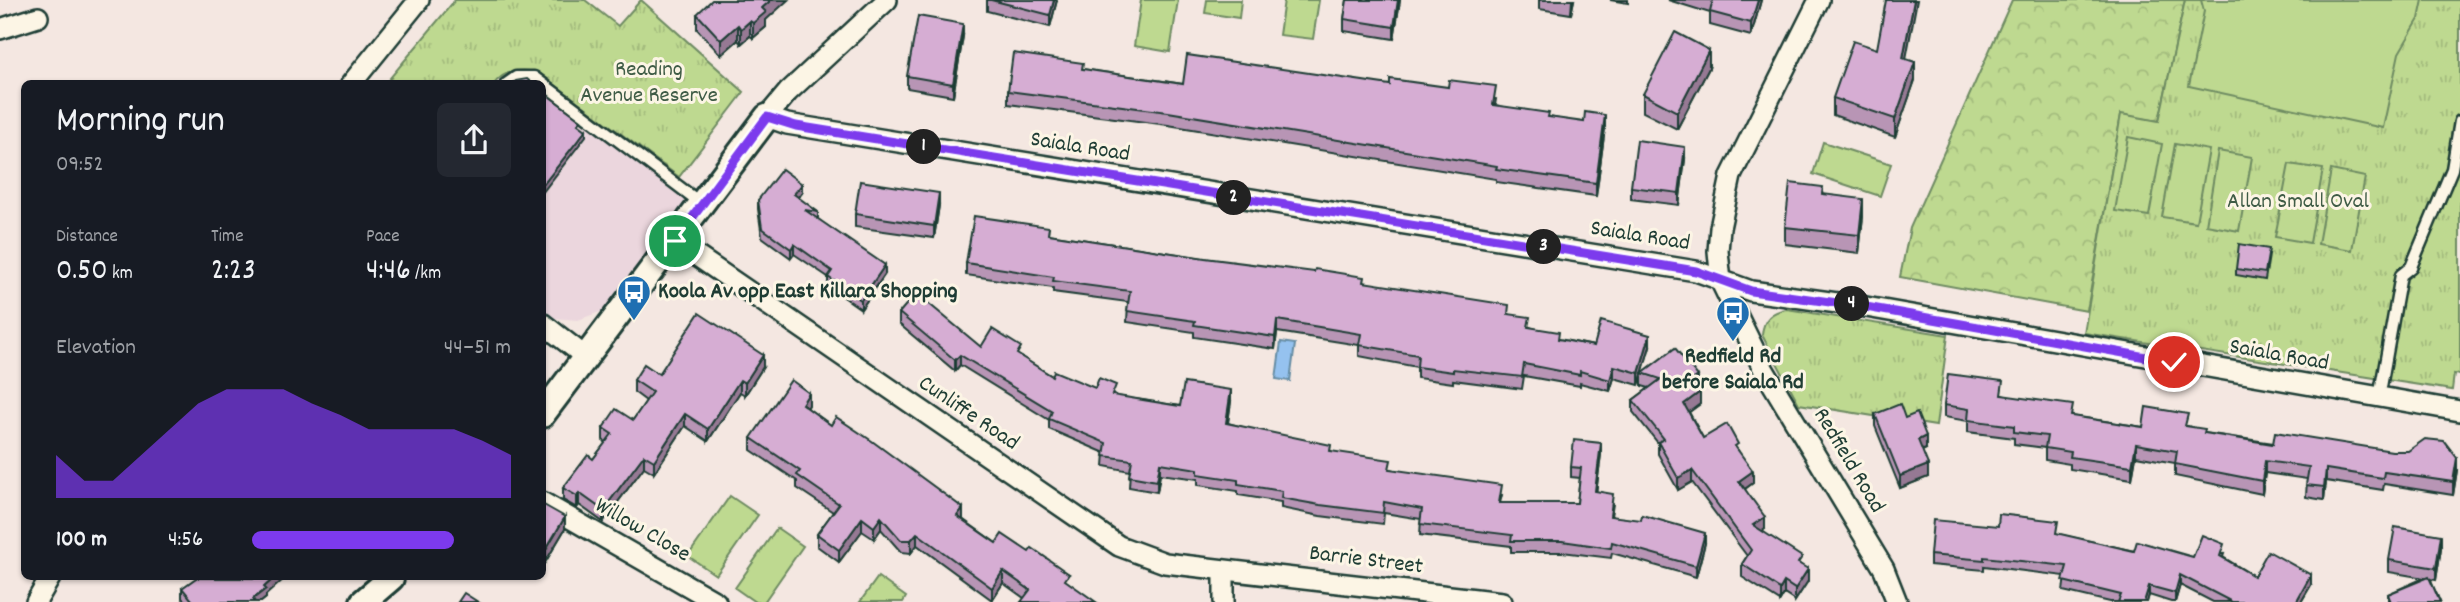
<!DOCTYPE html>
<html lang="en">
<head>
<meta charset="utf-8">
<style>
	:root { --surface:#171b24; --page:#242831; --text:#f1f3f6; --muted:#9ea1a6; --accent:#7c3aed }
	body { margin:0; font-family:Dekko,sans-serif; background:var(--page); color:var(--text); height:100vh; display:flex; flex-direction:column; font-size:26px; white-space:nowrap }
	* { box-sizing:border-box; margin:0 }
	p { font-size:23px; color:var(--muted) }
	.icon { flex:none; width:38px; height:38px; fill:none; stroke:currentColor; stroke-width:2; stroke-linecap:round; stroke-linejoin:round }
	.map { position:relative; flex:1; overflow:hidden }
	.details { position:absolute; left:21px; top:80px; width:525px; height:500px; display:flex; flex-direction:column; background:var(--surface); border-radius:10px; box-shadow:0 2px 5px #0004 }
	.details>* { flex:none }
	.pin { position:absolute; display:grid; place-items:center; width:60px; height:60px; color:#fff; margin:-30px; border:4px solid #fff; border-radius:50%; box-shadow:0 2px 7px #0007 }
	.km { position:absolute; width:35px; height:35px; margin:-18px; border-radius:50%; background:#222; color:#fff; font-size:19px; line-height:35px; text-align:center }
	.round { display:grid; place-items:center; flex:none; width:74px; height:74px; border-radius:10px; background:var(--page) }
	.overview { display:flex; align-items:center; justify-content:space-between; height:119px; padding:0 35px }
	h1 { font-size:38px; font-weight:600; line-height:52px }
	.metrics { display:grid; grid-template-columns:repeat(3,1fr); gap:10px; height:119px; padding:7px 35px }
	.metrics div { display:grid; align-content:center }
	.metrics b { font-size:30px; font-weight:600 }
	.metrics small { font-size:19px; font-weight:400 }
	.metrics p { font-size:19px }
	.chart { height:196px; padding:14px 35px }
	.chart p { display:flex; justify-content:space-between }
	.chart svg { width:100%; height:126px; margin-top:7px; fill:var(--accent); opacity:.7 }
	ul { padding:0 35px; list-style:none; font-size:23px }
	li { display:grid; grid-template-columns:112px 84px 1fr; align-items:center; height:52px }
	li i { height:18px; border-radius:9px; background:var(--accent) }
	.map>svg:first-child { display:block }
	.built { fill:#ebd6dd }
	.forest { fill:url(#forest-crowns); stroke:#6e8b62; stroke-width:2 }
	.park { fill:url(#park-tufts); stroke:#6e8b62; stroke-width:2 }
	.pitch { fill:#bed990; stroke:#6e8b62; stroke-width:2 }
	.water { fill:#95c2ef; stroke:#668da4; stroke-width:2 }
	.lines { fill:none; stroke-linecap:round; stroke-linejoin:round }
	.service-casing { stroke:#1f3d34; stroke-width:15 }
	.minor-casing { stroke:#1f3d34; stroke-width:24 }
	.tertiary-casing { stroke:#1f3d34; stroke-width:30 }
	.service { stroke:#fcf5e5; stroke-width:10 }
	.minor { stroke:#fcf5e5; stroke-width:19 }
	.tertiary { stroke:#fcf5e5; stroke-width:24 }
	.wall { fill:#b895b5; stroke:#1f3d34; stroke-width:2 }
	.shaded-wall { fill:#967994; stroke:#1f3d34; stroke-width:2 }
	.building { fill:#d6add3; stroke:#1f3d34; stroke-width:2 }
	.route-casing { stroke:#fff; stroke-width:14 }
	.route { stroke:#7c3aed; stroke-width:9 }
	.labels { text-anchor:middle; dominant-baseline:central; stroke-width:6; stroke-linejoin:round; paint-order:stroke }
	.park-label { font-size:23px; fill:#3f5c46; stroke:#fcf5e5 }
	.street-label { font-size:23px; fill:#1f3d34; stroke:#fcf5e5 }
	.poi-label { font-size:23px; font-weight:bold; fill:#1f3d34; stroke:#fcf5e5; text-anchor:start }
</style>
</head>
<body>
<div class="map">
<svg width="2460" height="602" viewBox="0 0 2460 602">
	<defs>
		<pattern id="forest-crowns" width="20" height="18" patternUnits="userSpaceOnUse" patternTransform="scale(1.75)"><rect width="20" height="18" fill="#bed990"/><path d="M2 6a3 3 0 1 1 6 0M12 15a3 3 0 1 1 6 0" fill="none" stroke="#a3bb7d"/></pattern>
		<pattern id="park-tufts" width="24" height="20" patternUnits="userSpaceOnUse" patternTransform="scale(1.75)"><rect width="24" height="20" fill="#bed990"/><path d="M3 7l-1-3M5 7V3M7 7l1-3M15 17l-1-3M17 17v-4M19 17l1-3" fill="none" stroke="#a3bb7d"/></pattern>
	</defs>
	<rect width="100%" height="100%" fill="#f4e7e1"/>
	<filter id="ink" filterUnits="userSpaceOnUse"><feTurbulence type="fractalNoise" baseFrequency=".0143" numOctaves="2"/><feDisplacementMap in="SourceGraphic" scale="14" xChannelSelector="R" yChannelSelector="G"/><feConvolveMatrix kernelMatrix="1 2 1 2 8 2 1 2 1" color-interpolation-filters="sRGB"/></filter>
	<g filter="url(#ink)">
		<polygon class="built" points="542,91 688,199 605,310 578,320 554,318 543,309"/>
		<polygon class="forest" points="2012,0 2185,0 2159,121 2121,115 2087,311 1900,277 1910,228"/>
		<g class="park">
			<path d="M 455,0 L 585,0 L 618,26 L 641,0 L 744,92 L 679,177 L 538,72 C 520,69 506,69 494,84 L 385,84 Z"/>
			<polygon points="2185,0 2460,0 2460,375 2454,374 2452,390 2084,333 2121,114 2159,121"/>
			<path d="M 1787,309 L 1948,335 L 1936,426 L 1799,404 L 1762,335 C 1763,319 1772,311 1787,309 Z"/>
		</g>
		<g class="pitch">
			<polygon points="1141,0 1178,0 1170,52 1134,46"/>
			<polygon points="1207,0 1241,0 1239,18 1205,13"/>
			<polygon points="1284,0 1319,0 1313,39 1279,35"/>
			<polygon points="2201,0 2423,0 2419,19 2399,53 2383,128 2189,86 2204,11"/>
			<polygon points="2128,137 2162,144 2149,216 2115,211"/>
			<polygon points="1823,142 1891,164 1880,196 1813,174"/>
			<polygon points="2175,144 2209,150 2196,222 2162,217"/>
			<polygon points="2218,151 2252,157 2239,231 2206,225"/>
			<polygon points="2289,164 2323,169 2310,243 2275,237"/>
			<polygon points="2331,170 2365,177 2352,250 2318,244"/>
			<polygon points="730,496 758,515 716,575 688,556"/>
			<polygon points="777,528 803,546 764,602 755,602 735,588"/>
			<polygon points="878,577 906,597 903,602 860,602"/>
		</g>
		<polygon class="water" points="1281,342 1295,344 1290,381 1276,379"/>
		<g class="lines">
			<g class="service-casing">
				<g id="service">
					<polyline points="506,84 516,77 534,77 702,204"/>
					<polyline points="2379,398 2401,275 2411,267 2452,169 2460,121"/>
				</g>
			</g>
			<g class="minor-casing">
				<g id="minor">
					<polyline points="887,0 788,92 767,117 787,124 1696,271 1751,291 1866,307 2460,411"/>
					<polyline points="1819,0 1731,176 1720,228 1718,251 1721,282 1764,370 1884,569 1897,602"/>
					<polyline points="0,29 38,17"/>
					<polyline points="351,84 419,0"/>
					<polyline points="675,241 1119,546 1165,563 1502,602"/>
					<polyline points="542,323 587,358"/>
					<polyline points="542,502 716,602"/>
					<polyline points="36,602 50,578"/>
					<polyline points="1224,602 1224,571"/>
				</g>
			</g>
			<g class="tertiary-casing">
				<g id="tertiary">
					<polyline points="542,415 767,117"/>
					<polyline points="363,602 391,578"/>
				</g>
			</g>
			<use href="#service" class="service"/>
			<use href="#minor" class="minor"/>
			<use href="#tertiary" class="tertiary"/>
		</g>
		<g class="wall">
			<polygon points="987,0 1057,0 1050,27 987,11"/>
			<polygon points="1347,0 1400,0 1394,39 1344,31 1344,19"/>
			<polygon points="1539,0 1574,0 1571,14 1539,9"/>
			<polygon points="1610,0 1628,0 1628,3"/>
			<polygon points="1668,0 1761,0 1751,36 1710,25 1710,13"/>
			<polygon points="697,14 766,20 766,27 753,38 750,36 741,44 738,40 721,55 697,29"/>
			<polygon points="963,36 953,96 907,88 907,76"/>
			<polygon points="1906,59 1915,80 1895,137 1833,115 1833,98"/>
			<polygon points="1709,68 1677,129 1643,112 1643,94"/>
			<polygon points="1083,69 1183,84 1390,85 1496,99 1495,105 1549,117 1605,128 1596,196 1496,182 1496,179 1168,125 1008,104 1008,91"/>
			<polygon points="1685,159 1679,205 1631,199 1631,187"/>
			<polygon points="802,193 798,198 818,212 818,219 885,274 861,309 828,286 828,277 794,254 791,258 762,237 758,209 758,200"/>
			<polygon points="1823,194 1863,216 1859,253 1785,244 1785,227"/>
			<polygon points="939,205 934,238 855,227 855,214"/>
			<polygon points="1049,234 1364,283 1509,314 1530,327 1559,339 1594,346 1650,346 1642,373 1698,388 1697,389 1700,404 1689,412 1703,438 1738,450 1753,483 1745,489 1765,529 1762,531 1802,566 1808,581 1795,601 1784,594 1780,601 1742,577 1742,564 1747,556 1692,482 1678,490 1658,454 1658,443 1633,412 1633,400 1649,388 1642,386 1642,376 1639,385 1614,378 1610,391 1580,383 1580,386 1524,376 1522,389 1453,380 1453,383 1417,378 1417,367 1359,356 1359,345 1277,332 1275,349 1194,337 1194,332 1127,322 1128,302 1053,292 1053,288 966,275 966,263"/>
			<polygon points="2269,255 2265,280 2236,275 2236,269"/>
			<polygon points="899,313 981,347 1021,357 1052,376 1116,396 1180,406 1231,401 1228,423 1331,451 1391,469 1502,495 1500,503 1577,503 1580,478 1571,477 1571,467 1601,454 1596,492 1613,504 1611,516 1705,543 1696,577 1612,553 1611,558 1562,552 1511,552 1511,546 1420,535 1421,519 1384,513 1383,524 1320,516 1281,508 1281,502 1238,495 1238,491 1198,485 1198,479 1160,474 1157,492 1129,487 1130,471 1104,466 1105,453 1049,429 1049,420 960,365 955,371 899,324"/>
			<polygon points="763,367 745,395 740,392 708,441 685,426 654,473 644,467 603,522 579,505 577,508 563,500 563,488 593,459 606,442 603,440 603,428 633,420 646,401 634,392 634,380 659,374"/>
			<polygon points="2002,395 2073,416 2143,427 2188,426 2205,433 2457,470 2453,495 2384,484 2383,490 2326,481 2324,500 2306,497 2307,479 2265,473 2262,494 2175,476 2175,463 2136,456 2132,479 2070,469 2070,464 2045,460 2045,448 2014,444 2014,438 1968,432 1968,421 1944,417 1944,405"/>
			<polygon points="809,405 807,408 996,543 1029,552 1069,574 1024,598 1003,583 992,600 917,545 911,553 901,552 881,529 874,539 862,531 839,562 817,546 817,534 833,512 797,488 797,481 751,450 751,438"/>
			<polygon points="1875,414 1905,418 1926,449 1922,451 1928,477 1900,488 1875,426"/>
			<polygon points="542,504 565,529 546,561 542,559"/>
			<polygon points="2058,534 2134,551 2193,557 2224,554 2223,557 2254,576 2311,585 2301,602 2213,602 2180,585 2175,602 2171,602 2149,595 2147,602 2110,602 2063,591 2065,576 1984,566 1984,570 1930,565 1930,555"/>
			<polygon points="2441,548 2436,580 2430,579 2440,602 2388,602 2388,594 2424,578 2389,572 2389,560"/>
			<polygon points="182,588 266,595 266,598 261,602 186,602 182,598"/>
		</g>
		<g class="shaded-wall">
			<polygon points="771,0 788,0 766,20 766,27 753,38 753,23 762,8"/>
			<polygon points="1054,0 1057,0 1050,27 1050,15"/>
			<polygon points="1398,0 1400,0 1394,39 1394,27"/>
			<polygon points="1572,0 1574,0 1571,14"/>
			<polygon points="1758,0 1761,0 1751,36 1751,23"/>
			<polygon points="1914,0 1917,0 1903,75 1903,58"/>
			<polygon points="750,21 750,36 741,44 741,29"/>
			<polygon points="963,24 963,36 953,96 953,84"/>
			<polygon points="738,25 738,40 721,55 721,40"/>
			<polygon points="1709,50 1709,68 1677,129 1677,112"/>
			<polygon points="1915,62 1915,80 1895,137 1895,119"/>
			<polygon points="1605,115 1605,128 1596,196 1596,183"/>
			<polygon points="586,130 586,136 542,193 542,186"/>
			<polygon points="1685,147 1685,159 1679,205 1679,193"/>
			<polygon points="802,184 802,193 794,204 794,194"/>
			<polygon points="939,193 939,205 934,238 934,226"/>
			<polygon points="1863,199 1863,216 1859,253 1859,235"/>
			<polygon points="794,244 794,254 791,258 791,249"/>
			<polygon points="885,265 885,274 861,309 861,300"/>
			<polygon points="1277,320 1277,332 1275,349 1275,337"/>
			<polygon points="1650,335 1650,346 1639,385 1639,373"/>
			<polygon points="763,355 763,367 745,395 745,383"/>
			<polygon points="960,355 960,365 955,371 955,360"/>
			<polygon points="1614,366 1614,378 1610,391 1610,380"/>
			<polygon points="1698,376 1698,388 1691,394 1691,381"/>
			<polygon points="740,380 740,392 708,441 708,429"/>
			<polygon points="1231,390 1231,401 1226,434 1226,423"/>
			<polygon points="1700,392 1700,404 1684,416 1684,404"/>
			<polygon points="809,393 809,405 802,416 802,404"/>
			<polygon points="685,414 685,426 654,473 654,461"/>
			<polygon points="1926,436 1926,449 1918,452 1918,440"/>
			<polygon points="1601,443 1601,454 1595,502 1595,491"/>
			<polygon points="2136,444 2136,456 2132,479 2132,466"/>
			<polygon points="644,455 644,467 603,522 603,510"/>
			<polygon points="2457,458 2457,470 2453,495 2453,482"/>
			<polygon points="2265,461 2265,473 2262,494 2262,481"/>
			<polygon points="1160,463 1160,474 1157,492 1157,481"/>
			<polygon points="1928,465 1928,477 1900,488 1900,476"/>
			<polygon points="2326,469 2326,481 2324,500 2324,487"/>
			<polygon points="1692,470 1692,482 1678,490 1678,478"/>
			<polygon points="1753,471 1753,483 1739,493 1739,481"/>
			<polygon points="579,493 579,505 577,508 577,496"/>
			<polygon points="963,508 963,520 957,516"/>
			<polygon points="565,517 565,529 546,561 546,549"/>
			<polygon points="881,517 881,529 874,539 874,527"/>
			<polygon points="1765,517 1765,529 1753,538 1753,525"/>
			<polygon points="862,518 862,531 839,562 839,550"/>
			<polygon points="917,533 917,545 911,553 911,540"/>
			<polygon points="1705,533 1705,543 1696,577 1696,566"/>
			<polygon points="2441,535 2441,548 2436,580 2436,568"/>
			<polygon points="1808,569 1808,581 1795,601 1795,589"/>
			<polygon points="1003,571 1003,583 992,600 992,588"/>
			<polygon points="2180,575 2180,585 2175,602 2175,593"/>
			<polygon points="2311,575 2311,585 2301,602 2296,602"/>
			<polygon points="274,578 285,578 266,595 266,598 261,602 253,602 253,599 264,587"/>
			<polygon points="1784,582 1784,594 1780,601 1780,589"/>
			<polygon points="2149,586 2149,595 2147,602 2144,602"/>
		</g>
		<g class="building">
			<polygon points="712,0 771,0 762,8 766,12 753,23 750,21 741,29 738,25 721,40 697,14"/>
			<polygon points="991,0 1054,0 1050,15"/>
			<polygon points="1347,0 1398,0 1394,27 1344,19"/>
			<polygon points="1712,0 1758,0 1751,23 1710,12 1713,0"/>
			<polygon points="1886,0 1914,0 1903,58 1915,62 1895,119 1833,98 1853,41 1877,49"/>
			<polygon points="918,16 963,24 953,84 907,76"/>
			<polygon points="1675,32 1709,50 1677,112 1643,94"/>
			<polygon points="1013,53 1083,63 1082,69 1183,84 1187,55 1390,85 1390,79 1448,87 1449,80 1496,86 1493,105 1549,113 1548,117 1584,122 1585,112 1605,115 1596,183 1496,169 1497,166 1168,112 1008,91"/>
			<polygon points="527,79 533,84 512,84 516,81"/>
			<polygon points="542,91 581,120 578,124 586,130 542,186"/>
			<polygon points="1637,140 1685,147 1679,193 1631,187"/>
			<polygon points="782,169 802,184 794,194 818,212 805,210 885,265 861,300 828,277 832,271 794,244 791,249 762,228 758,200"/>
			<polygon points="860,181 939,193 934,226 855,214"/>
			<polygon points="1790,183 1823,187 1822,194 1863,199 1859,235 1785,227"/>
			<polygon points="974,216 1049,227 1048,234 1205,258 1314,272 1315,269 1364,277 1363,282 1509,305 1508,314 1530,317 1528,327 1559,332 1558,339 1594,346 1601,321 1650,335 1639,373 1614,366 1610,380 1580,371 1580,375 1524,364 1522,377 1453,369 1453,372 1417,367 1418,355 1359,345 1361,334 1277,320 1275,337 1194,325 1195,321 1127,311 1130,291 1053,281 1054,277 966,263"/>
			<polygon points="2239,244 2269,249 2265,273 2236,269"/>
			<polygon points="916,293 981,347 992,329 1021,347 1017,354 1052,376 1054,371 1095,388 1099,378 1116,385 1112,395 1180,406 1184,383 1231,390 1226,423 1331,445 1330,451 1391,460 1389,469 1502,485 1499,503 1577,503 1581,468 1571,467 1574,440 1601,443 1595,491 1613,494 1610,516 1641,520 1642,515 1705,533 1696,566 1612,542 1611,548 1562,541 1511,541 1512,535 1420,524 1422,509 1384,502 1383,513 1320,505 1281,498 1282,491 1238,484 1238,480 1198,474 1198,469 1160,463 1157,481 1129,476 1132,460 1104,456 1106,443 1049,419 1052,411 960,355 955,360 899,313"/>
			<polygon points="699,313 763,355 745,383 740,380 708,429 685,414 654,461 644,455 603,510 579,493 577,496 563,488 588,455 593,459 612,434 603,428 616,409 633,420 652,392 634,380 644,364 659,374"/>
			<polygon points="1675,348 1698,376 1691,381 1700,392 1684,404 1703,438 1727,424 1738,444 1735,446 1753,471 1739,481 1765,517 1753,525 1802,557 1798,563 1808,569 1795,589 1784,582 1780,589 1742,564 1751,550 1692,470 1678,478 1658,442 1664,439 1633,400 1661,379 1642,373"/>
			<polygon points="1948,374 2003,381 2001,395 2073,405 2071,416 2143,427 2146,407 2188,414 2185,426 2205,429 2204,433 2273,444 2275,432 2392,451 2408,451 2425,439 2444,441 2457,458 2453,482 2384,472 2383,478 2326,469 2324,487 2306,485 2309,467 2265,461 2262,481 2175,464 2177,451 2136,444 2132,466 2070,457 2071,452 2045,448 2047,436 2014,432 2014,426 1968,420 1969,409 1944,405"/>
			<polygon points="791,380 809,393 802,404 831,425 836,417 872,441 963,508 957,516 996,543 1002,534 1029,552 1032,548 1069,574 1065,580 1096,602 1021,602 1030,590 1003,571 992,588 917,533 911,540 901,540 881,517 874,527 862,518 839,550 817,534 839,504 797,475 800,471 751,438"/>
			<polygon points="1900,404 1905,418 1917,413 1926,436 1918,440 1928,465 1900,476 1875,414"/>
			<polygon points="542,504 565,517 546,549 542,547"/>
			<polygon points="1999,514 2058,521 2056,533 2134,551 2137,541 2193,557 2202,535 2224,544 2220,556 2254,576 2268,551 2311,575 2296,602 2232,602 2180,575 2175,593 2149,586 2144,602 2118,602 2121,595 2063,581 2067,566 1984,557 1984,560 1930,555 1933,520 1998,526"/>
			<polygon points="2395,527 2441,535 2436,568 2389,560"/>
			<polygon points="2429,577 2440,602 2391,602 2388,594"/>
			<polygon points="196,578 274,578 264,587 266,589 253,599 255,602 190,602 192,600 182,588"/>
			<polygon points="464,593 478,602 458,602"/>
		</g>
	</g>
	<g class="lines" filter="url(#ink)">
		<g class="route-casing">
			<polyline id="route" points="675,241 767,117 796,126 1696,271 1751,291 1866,307 2174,362"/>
		</g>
		<use href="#route" class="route"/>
	</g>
	<defs>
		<g id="bus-pin" transform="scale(1.75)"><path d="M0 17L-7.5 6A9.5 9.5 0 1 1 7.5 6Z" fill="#1f6fb2" stroke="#fcf5e5"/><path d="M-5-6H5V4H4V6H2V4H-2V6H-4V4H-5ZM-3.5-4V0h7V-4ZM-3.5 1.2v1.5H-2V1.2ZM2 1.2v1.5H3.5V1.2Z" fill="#fff"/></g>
	</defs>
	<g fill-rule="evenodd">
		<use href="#bus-pin" x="634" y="292"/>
		<use href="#bus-pin" x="1733" y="313"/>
	</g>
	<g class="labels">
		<g class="park-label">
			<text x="649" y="70">Reading<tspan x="649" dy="26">Avenue Reserve</tspan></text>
			<text x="2298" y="202">Allan Small Oval</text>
		</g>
		<g class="street-label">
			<text transform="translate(1080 148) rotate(9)">Saiala Road</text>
			<text transform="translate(1640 237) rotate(9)">Saiala Road</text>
			<text transform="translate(2279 356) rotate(10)">Saiala Road</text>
			<text transform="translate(968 414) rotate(34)">Cunliffe Road</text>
			<text transform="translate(1848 461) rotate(59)">Redfield Road</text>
			<text transform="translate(642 531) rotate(30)">Willow Close</text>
			<text transform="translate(1366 561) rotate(7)">Barrie Street</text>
		</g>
		<g class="poi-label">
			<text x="658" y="292">Koola Av opp East Killara Shopping</text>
			<text x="1733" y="357" text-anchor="middle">Redfield Rd<tspan x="1733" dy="26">before Saiala Rd</tspan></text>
		</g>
	</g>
</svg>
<div class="pin" style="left:675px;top:241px;background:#1e9e55"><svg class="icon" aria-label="arrive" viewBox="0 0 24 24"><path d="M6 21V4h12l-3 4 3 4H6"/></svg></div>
<div class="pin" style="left:2174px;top:362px;background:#d93025"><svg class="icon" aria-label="check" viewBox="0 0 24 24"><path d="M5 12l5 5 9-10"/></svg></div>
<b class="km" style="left:924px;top:147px">1</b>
<b class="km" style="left:1234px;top:198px">2</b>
<b class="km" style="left:1544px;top:247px">3</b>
<b class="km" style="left:1852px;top:304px">4</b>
<section class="details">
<div class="overview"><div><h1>Morning run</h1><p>09:52</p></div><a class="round"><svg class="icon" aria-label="share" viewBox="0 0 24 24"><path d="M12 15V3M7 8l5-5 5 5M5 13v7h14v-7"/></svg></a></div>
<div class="metrics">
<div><p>Distance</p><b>0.50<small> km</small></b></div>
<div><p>Time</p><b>2:23</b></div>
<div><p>Pace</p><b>4:46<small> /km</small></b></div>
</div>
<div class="chart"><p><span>Elevation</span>44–51 m</p>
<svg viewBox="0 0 160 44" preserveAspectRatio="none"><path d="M0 44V29L10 38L20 38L30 29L40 20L50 11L60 6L70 6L80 6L90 11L100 15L110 20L120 20L130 20L140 20L150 24L160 29V44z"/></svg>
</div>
<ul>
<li><b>100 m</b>4:56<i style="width:78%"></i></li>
</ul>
</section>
</div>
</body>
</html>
